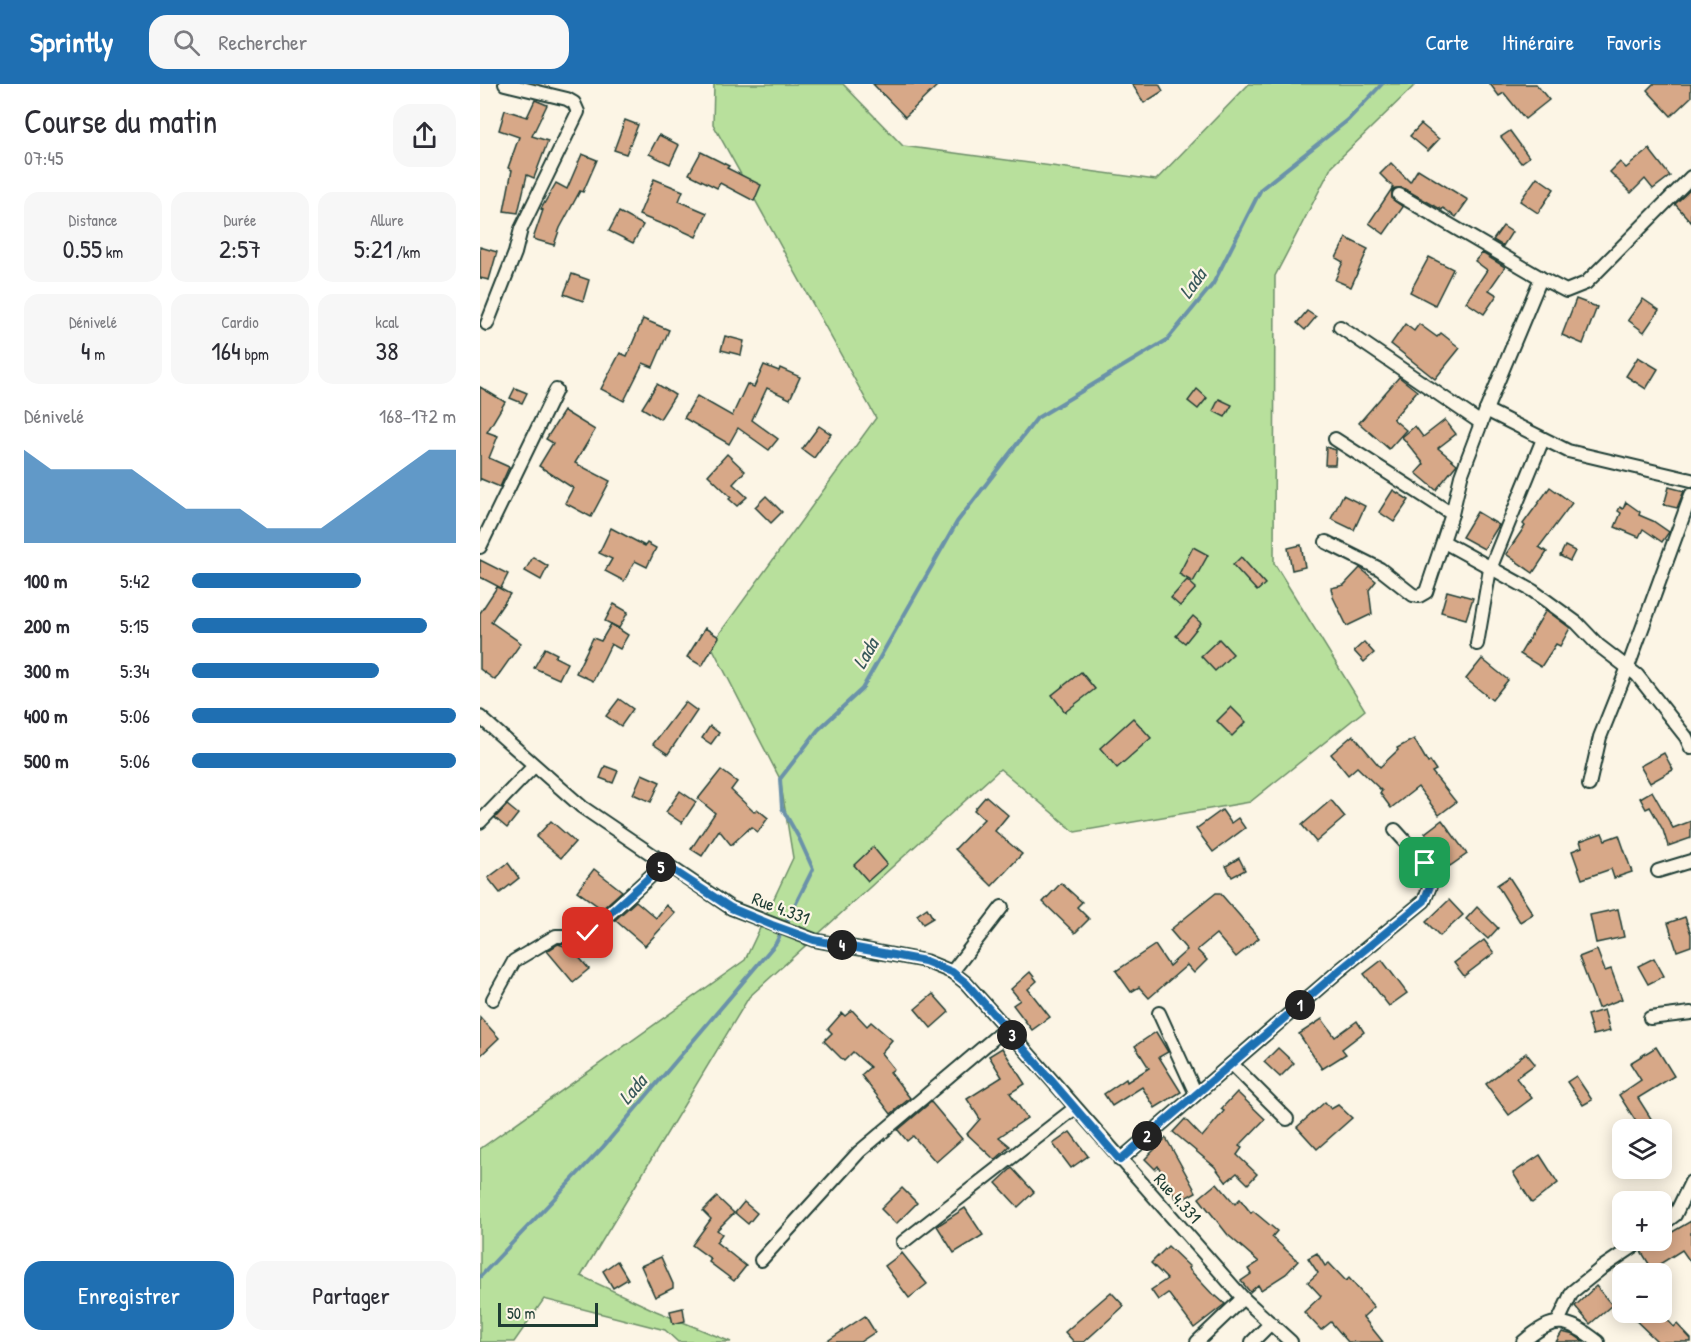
<!DOCTYPE html>
<html lang="fr">
<head>
<meta charset="utf-8">
<style>
	:root { --surface:#fff; --page:#f7f7f7; --text:#2b2b33; --muted:#7c7c81; --accent:#1f6fb2 }
	body { margin:0; font-family:"Patrick Hand",sans-serif; background:var(--page); color:var(--text); height:100vh; display:flex; flex-direction:column; font-size:22px; white-space:nowrap }
	* { box-sizing:border-box; margin:0 }
	p { font-size:20px; color:var(--muted) }
	.icon { flex:none; width:33px; height:33px; fill:none; stroke:currentColor; stroke-width:2; stroke-linecap:round; stroke-linejoin:round }
	.map { position:relative; flex:1; overflow:hidden }
	.side { display:flex; flex-direction:column; background:var(--surface); width:480px }
	.side>* { flex:none }
	.fabs { position:absolute; left:1132px; top:1035px; display:grid; gap:12px }
	.fabs a { display:grid; place-items:center; width:60px; height:60px; border-radius:12px; background:var(--surface); box-shadow:0 3px 15px #0003; font-size:30px }
	.scale { position:absolute; left:18px; bottom:15px; width:100px; box-sizing:border-box; padding-left:6px; border:3px solid #1f3d34; border-top:0; font-size:16px; line-height:21px; white-space:nowrap; color:#1f3d34; -webkit-text-stroke:4px #fcf5e5; paint-order:stroke }
	.pin { position:absolute; display:grid; place-items:center; width:51px; height:51px; color:#fff; margin:-26px; border-radius:12px; box-shadow:0 3px 9px #0006 }
	.km { position:absolute; width:30px; height:30px; margin:-15px; border-radius:50%; background:#222; color:#fff; font-size:16px; line-height:30px; text-align:center }
	.round { display:grid; place-items:center; flex:none; width:63px; height:63px; border-radius:18px; background:var(--page) }
	.head { display:flex; align-items:center; justify-content:space-between; height:102px; padding:0 24px }
	h1 { font-size:33px; font-weight:600; line-height:45px }
	.figures { display:grid; grid-template-columns:repeat(3,1fr); gap:9px; height:102px; padding:6px 24px }
	.figures div { display:grid; align-content:center; border-radius:15px; background:var(--page); text-align:center }
	.figures b { font-size:26px; font-weight:600 }
	.figures small { font-size:16px; font-weight:400 }
	.figures p { font-size:16px }
	.chart { height:168px; padding:12px 24px }
	.chart p { display:flex; justify-content:space-between }
	.chart svg { width:100%; height:108px; margin-top:6px; fill:var(--accent); opacity:.7 }
	.primary-button { display:flex; gap:12px; margin-top:auto; padding:12px 24px }
	.primary-button a { flex:1; height:69px; border-radius:18px; background:var(--accent); color:#fff; font-size:24px; font-weight:600; line-height:69px; text-align:center }
	.primary-button a+a { background:var(--page); color:var(--text) }
	ul { padding:0 24px; list-style:none; font-size:20px }
	li { display:grid; grid-template-columns:96px 72px 1fr; align-items:center; height:45px }
	li i { height:15px; border-radius:8px; background:var(--accent) }
	header { display:flex; align-items:center; gap:36px; box-sizing:border-box; height:84px; padding:0 30px; background:var(--accent); color:#fff }
	header strong { font-size:28px }
	nav { display:flex; gap:33px; margin-inline-start:auto; font-size:21px }
	.search { width:420px; height:54px; background:var(--page); display:flex; align-items:center; gap:15px; box-sizing:border-box; padding:0 21px; border-radius:18px; color:var(--muted); font-size:22px }
	main { display:flex; flex:1; min-height:0 }
	.map>svg:first-child { display:block }
	.green { fill:#b8e09c; stroke:#6c8e68; stroke-width:1.5 }
	.lines { fill:none; stroke-linecap:round; stroke-linejoin:round }
	.stream { stroke:#6b92a9; stroke-width:4 }
	.building { fill:#d7a888; stroke:#1f3d34; stroke-width:1.5 }
	.minor-casing { stroke:#1f3d34; stroke-width:16 }
	.minor { stroke:#fcf5e5; stroke-width:12 }
	.route-casing { stroke:#fff; stroke-width:12 }
	.route { stroke:#1f6fb2; stroke-width:8 }
	.labels { text-anchor:middle; dominant-baseline:central; stroke-width:4.5; stroke-linejoin:round; paint-order:stroke }
	.street-label { font-size:18px; fill:#1f3d34; stroke:#fcf5e5 }
	.water-label { font-size:20px; font-style:italic; fill:#38595b; stroke:#fcf5e5 }
</style>
</head>
<body>
<header>
<strong>Sprintly</strong>
<div class="search"><svg class="icon" aria-label="search" viewBox="0 0 24 24"><circle cx="10" cy="10" r="6"/><path d="M15 15l6 6"/></svg>Rechercher</div>
<nav><a>Carte</a><a>Itinéraire</a><a>Favoris</a></nav>
</header>
<main>
<section class="side">
<div class="head"><div><h1>Course du matin</h1><p>07:45</p></div><a class="round"><svg class="icon" aria-label="share" viewBox="0 0 24 24"><path d="M12 15V3M7 8l5-5 5 5M5 13v7h14v-7"/></svg></a></div>
<div class="figures">
<div><p>Distance</p><b>0.55<small> km</small></b></div>
<div><p>Durée</p><b>2:57</b></div>
<div><p>Allure</p><b>5:21<small> /km</small></b></div>
</div>
<div class="figures">
<div><p>Dénivelé</p><b>4<small> m</small></b></div>
<div><p>Cardio</p><b>164<small> bpm</small></b></div>
<div><p>kcal</p><b>38</b></div>
</div>
<div class="chart"><p><span>Dénivelé</span>168–172 m</p>
<svg viewBox="0 0 160 44" preserveAspectRatio="none"><path d="M0 44V6L10 14L20 14L30 14L40 14L50 22L60 30L70 30L80 30L90 38L100 38L110 38L120 30L130 22L140 14L150 6L160 6V44z"/></svg>
</div>
<ul>
<li><b>100 m</b>5:42<i style="width:64%"></i></li>
<li><b>200 m</b>5:15<i style="width:89%"></i></li>
<li><b>300 m</b>5:34<i style="width:71%"></i></li>
<li><b>400 m</b>5:06<i style="width:100%"></i></li>
<li><b>500 m</b>5:06<i style="width:100%"></i></li>
</ul>
<div class="primary-button"><a>Enregistrer</a><a>Partager</a></div>
</section>
<div class="map">
<svg width="1211" height="1258" viewBox="0 0 1211 1258">
	<rect width="100%" height="100%" fill="#fcf5e5"/>
	<filter id="ink" filterUnits="userSpaceOnUse"><feTurbulence type="fractalNoise" baseFrequency=".0167" numOctaves="2"/><feDisplacementMap in="SourceGraphic" scale="12" xChannelSelector="R" yChannelSelector="G"/><feConvolveMatrix kernelMatrix="1 2 1 2 8 2 1 2 1" color-interpolation-filters="sRGB"/></filter>
	<g filter="url(#ink)">
		<polygon class="green" points="234,0 363,0 423,62 676,96 769,0 936,0 852,82 795,192 794,479 885,626 770,718 595,748 520,685 269,913 101,1192 176,1227 251,1258 198,1258 185,1246 64,1215 34,1258 0,1258 0,1065 265,876 313,774 300,695 231,561 396,334 233,40"/>
		<g class="lines">
			<polyline class="stream" points="0,1193 123,1063 296,859 333,785 319,754 302,724 300,695 338,646 382,605 477,438 557,334 687,256 733,200 781,105 868,36 902,0"/>
		</g>
		<g class="building">
			<polygon points="393,0 459,0 425,33"/>
			<polygon points="652,0 679,0 683,7 664,19"/>
			<polygon points="1010,0 1056,0 1069,16 1045,35 1024,9 1019,12"/>
			<polygon points="1173,0 1211,0 1211,13 1191,32 1167,6"/>
			<polygon points="55,16 67,21 52,52 68,57 54,94 47,91 38,129 24,127 32,86 28,84 39,53 19,46 25,26 47,33"/>
			<polygon points="145,36 158,41 146,70 134,66"/>
			<polygon points="941,40 959,55 948,67 930,52"/>
			<polygon points="1030,47 1049,73 1041,79 1021,53"/>
			<polygon points="179,51 199,61 190,80 169,70"/>
			<polygon points="1169,65 1190,92 1173,105 1165,95 1151,109 1130,88 1140,78 1146,84"/>
			<polygon points="221,68 249,82 247,84 281,101 274,117 240,99 237,104 209,90"/>
			<polygon points="102,70 117,76 103,108 100,107 80,144 74,161 53,155 63,126 61,125 76,99 87,105"/>
			<polygon points="911,79 930,98 938,85 988,116 976,133 963,124 962,126 923,104 915,104 912,107 912,115 923,123 904,150 889,139 913,103 900,90"/>
			<polygon points="1057,93 1074,105 1058,129 1040,117"/>
			<polygon points="174,95 203,107 199,117 227,129 216,153 190,141 189,143 159,131"/>
			<polygon points="1211,105 1211,138 1195,120"/>
			<polygon points="139,128 163,141 153,159 129,147"/>
			<polygon points="1023,142 1032,148 1023,162 1013,156"/>
			<polygon points="866,154 888,165 871,203 855,196 863,178 856,174"/>
			<polygon points="0,163 17,168 9,196 0,194"/>
			<polygon points="1002,169 1025,183 1009,206 1017,211 1004,230 986,218 1007,186 995,177"/>
			<polygon points="949,173 973,185 955,221 930,208"/>
			<polygon points="92,190 109,196 103,217 84,210"/>
			<polygon points="1096,215 1117,223 1103,260 1082,251"/>
			<polygon points="1163,215 1179,226 1164,248 1148,236"/>
			<polygon points="827,227 836,233 825,246 817,239"/>
			<polygon points="163,235 189,246 173,283 163,279 144,317 121,305 140,269 147,272"/>
			<polygon points="925,240 934,247 939,240 957,253 961,249 980,264 955,295 911,260"/>
			<polygon points="245,252 264,257 261,271 241,266"/>
			<polygon points="1158,273 1178,285 1166,305 1146,292"/>
			<polygon points="284,281 299,287 300,284 320,293 310,315 287,304 272,336 298,355 289,366 258,344 249,360 204,334 217,312 252,332 267,300 274,303"/>
			<polygon points="919,293 937,307 913,335 926,346 909,365 879,339"/>
			<polygon points="177,300 195,311 180,335 162,324"/>
			<polygon points="0,303 25,318 7,348 18,352 9,374 29,383 20,403 1,395 0,396"/>
			<polygon points="35,304 47,309 42,319 30,314"/>
			<polygon points="717,305 727,314 718,325 708,317"/>
			<polygon points="739,315 752,321 745,333 733,327"/>
			<polygon points="84,327 115,346 95,379 130,397 111,433 85,419 93,404 59,382 73,359 66,355"/>
			<polygon points="965,336 976,350 958,364 977,380 956,406 936,389 944,380 922,353 935,342 943,353"/>
			<polygon points="339,342 351,350 334,374 322,365"/>
			<polygon points="846,363 856,366 855,381 845,381"/>
			<polygon points="247,370 265,387 253,400 267,413 257,422 249,415 251,413 228,391"/>
			<polygon points="1070,403 1092,419 1059,463 1067,468 1053,489 1026,470 1045,442 1043,440"/>
			<polygon points="1189,403 1204,407 1197,424 1184,421"/>
			<polygon points="913,406 929,416 914,438 899,428"/>
			<polygon points="863,411 885,422 874,446 851,435"/>
			<polygon points="286,412 302,428 291,439 275,423"/>
			<polygon points="1146,418 1160,428 1159,431 1173,437 1189,448 1182,458 1163,445 1159,453 1135,443 1141,429 1138,427 1140,423 1143,425"/>
			<polygon points="997,428 1019,441 1004,465 982,453"/>
			<polygon points="131,444 165,462 167,459 176,464 167,483 155,477 144,497 125,487 132,475 119,469"/>
			<polygon points="821,461 825,483 812,486 808,464"/>
			<polygon points="1085,462 1095,467 1090,477 1080,472"/>
			<polygon points="713,463 728,471 713,498 699,490"/>
			<polygon points="53,473 68,482 61,496 45,487"/>
			<polygon points="761,473 785,500 777,507 753,481"/>
			<polygon points="0,476 28,490 21,504 0,493"/>
			<polygon points="880,484 896,497 889,506 892,530 867,542 853,513 851,504 864,501"/>
			<polygon points="707,496 716,504 700,522 691,514"/>
			<polygon points="17,503 30,510 11,538 41,559 15,596 0,585 0,529"/>
			<polygon points="967,507 993,514 986,535 961,528"/>
			<polygon points="134,520 148,528 139,544 125,537"/>
			<polygon points="1066,526 1090,544 1080,562 1076,560 1061,583 1040,570"/>
			<polygon points="713,532 721,539 705,559 696,552"/>
			<polygon points="131,540 148,551 140,565 131,560 113,597 96,589 113,554 121,557"/>
			<polygon points="225,544 239,553 222,582 207,573"/>
			<polygon points="739,555 753,570 735,587 721,572"/>
			<polygon points="884,558 894,569 884,578 874,567"/>
			<polygon points="65,564 77,570 75,573 87,579 79,595 54,584"/>
			<polygon points="1002,575 1028,596 1012,616 986,595"/>
			<polygon points="601,588 615,605 585,628 572,611"/>
			<polygon points="139,615 153,625 141,642 126,632"/>
			<polygon points="205,618 217,627 188,670 173,660"/>
			<polygon points="751,623 766,638 752,652 737,637"/>
			<polygon points="653,634 671,654 637,684 620,664"/>
			<polygon points="230,642 239,649 231,660 222,654"/>
			<polygon points="873,651 900,683 918,666 917,664 934,655 948,679 950,677 956,686 952,688 976,718 959,731 938,703 911,724 900,709 902,707 877,683 868,691 851,670"/>
			<polygon points="1184,669 1193,686 1170,699 1160,682"/>
			<polygon points="125,682 138,687 133,699 120,694"/>
			<polygon points="241,686 257,698 251,706 274,728 277,725 288,734 278,748 271,743 251,761 239,746 222,772 211,765 235,729 218,715"/>
			<polygon points="162,690 180,698 171,718 153,710"/>
			<polygon points="200,707 216,718 202,739 186,728"/>
			<polygon points="1172,707 1193,744 1211,737 1211,754 1188,762 1183,746 1170,723 1166,725 1160,714"/>
			<polygon points="506,712 528,731 515,747 542,770 512,802 475,765 504,735 494,726"/>
			<polygon points="851,716 865,733 836,758 822,741"/>
			<polygon points="27,721 38,730 27,744 15,734"/>
			<polygon points="742,726 751,739 758,734 765,744 733,768 716,745"/>
			<polygon points="962,736 987,770 970,782 945,749"/>
			<polygon points="71,737 95,758 81,774 56,753"/>
			<polygon points="1122,749 1125,756 1139,751 1152,788 1134,794 1131,785 1102,795 1092,767 1102,763 1100,757"/>
			<polygon points="393,763 407,780 388,797 374,781"/>
			<polygon points="759,774 765,786 752,793 746,782"/>
			<polygon points="28,779 39,794 20,809 8,794"/>
			<polygon points="114,785 142,807 122,825 97,807"/>
			<polygon points="1029,793 1053,830 1040,838 1017,801"/>
			<polygon points="581,799 602,818 597,823 609,835 595,849 563,818"/>
			<polygon points="736,809 740,809 779,854 756,873 736,850 717,866 727,876 714,889 707,881 669,914 659,903 651,908 636,887 675,861 689,882 707,866 690,846"/>
			<polygon points="969,816 983,831 960,852 946,838"/>
			<polygon points="156,817 176,834 186,821 195,829 165,862 135,836"/>
			<polygon points="997,823 1018,844 1008,855 986,835"/>
			<polygon points="447,824 453,834 443,840 437,831"/>
			<polygon points="1138,825 1144,853 1116,859 1110,831"/>
			<polygon points="1205,833 1211,850 1211,862 1197,867 1188,839"/>
			<polygon points="1004,856 1014,869 984,892 974,879"/>
			<polygon points="78,860 91,864 109,885 93,898 67,867"/>
			<polygon points="1117,866 1125,887 1131,885 1142,915 1118,924 1099,873"/>
			<polygon points="1174,874 1184,892 1168,900 1158,882"/>
			<polygon points="902,876 927,909 909,922 884,890"/>
			<polygon points="550,888 557,897 548,905 570,933 552,946 533,921 540,916 531,905"/>
			<polygon points="453,910 469,928 451,944 435,925"/>
			<polygon points="372,926 387,942 391,938 412,956 401,969 414,985 410,988 430,1014 411,1030 381,991 390,983 373,968 364,977 344,957 352,949 348,945 362,929 365,932"/>
			<polygon points="1124,926 1130,947 1113,951 1107,931"/>
			<polygon points="0,933 19,954 0,972"/>
			<polygon points="842,935 855,953 877,937 884,948 862,965 866,970 842,985 819,950"/>
			<polygon points="676,948 688,968 679,973 701,1008 675,1024 662,1003 632,1022 624,1010 646,995 647,998 669,984 655,962"/>
			<polygon points="1176,963 1194,992 1158,1014 1172,1036 1160,1044 1139,1011 1161,996 1150,979"/>
			<polygon points="522,964 545,1000 530,1009 547,1034 519,1053 530,1062 515,1076 487,1050 500,1035 487,1015 522,993 509,972"/>
			<polygon points="798,964 814,979 800,993 784,978"/>
			<polygon points="1046,969 1055,980 1036,994 1052,1014 1029,1031 1006,1000"/>
			<polygon points="1096,992 1112,1016 1103,1021 1087,998"/>
			<polygon points="757,1008 785,1035 759,1062 762,1064 757,1071 777,1090 768,1100 757,1089 746,1098 735,1083 693,1048 705,1035 722,1053 744,1027 741,1025"/>
			<polygon points="451,1018 482,1055 456,1078 433,1052 427,1057 418,1046"/>
			<polygon points="845,1018 851,1025 858,1021 872,1034 837,1065 817,1043"/>
			<polygon points="590,1048 608,1072 591,1084 573,1060"/>
			<polygon points="686,1054 716,1108 698,1118 678,1082 675,1085 665,1075"/>
			<polygon points="1060,1071 1078,1099 1052,1119 1033,1089"/>
			<polygon points="532,1084 554,1108 538,1123 516,1099"/>
			<polygon points="737,1099 755,1120 760,1115 771,1129 773,1127 797,1147 792,1153 818,1177 806,1190 781,1206 778,1201 770,1208 761,1197 771,1190 768,1185 779,1178 748,1151 719,1114"/>
			<polygon points="422,1104 437,1119 416,1140 401,1125"/>
			<polygon points="237,1113 254,1129 237,1146 242,1150 236,1158 266,1182 254,1197 229,1178 231,1175 212,1161 231,1135 223,1127"/>
			<polygon points="264,1118 277,1129 268,1140 255,1129"/>
			<polygon points="485,1124 503,1151 474,1169 457,1142"/>
			<polygon points="1211,1137 1211,1179 1202,1166 1172,1185 1161,1167 1178,1156 1182,1156 1182,1154"/>
			<polygon points="688,1162 710,1183 708,1184 735,1213 736,1212 745,1220 714,1244 688,1209 678,1216 671,1206 687,1195 671,1179"/>
			<polygon points="422,1169 447,1200 429,1214 405,1182"/>
			<polygon points="837,1169 845,1182 849,1179 866,1197 869,1194 894,1223 883,1233 903,1258 868,1258 851,1238 841,1246 824,1228 841,1212 828,1198 838,1189 828,1174"/>
			<polygon points="181,1173 193,1200 193,1204 175,1213 161,1182"/>
			<polygon points="137,1177 148,1195 133,1204 123,1187"/>
			<polygon points="1116,1202 1132,1221 1110,1240 1095,1222"/>
			<polygon points="631,1208 644,1222 604,1258 594,1258 585,1248"/>
			<polygon points="203,1224 205,1237 193,1240 190,1227"/>
			<polygon points="1147,1228 1180,1228 1194,1243 1197,1240 1211,1255 1211,1258 1178,1258"/>
			<polygon points="385,1232 395,1248 380,1258 346,1258"/>
			<polygon points="1082,1248 1094,1251 1104,1258 1076,1258"/>
		</g>
		<g class="lines">
			<g class="minor-casing">
				<g id="minor">
					<polyline points="919,111 1061,194 1086,207 1106,199 1211,93"/>
					<polyline points="7,240 35,169 41,145 98,28 94,19 87,15 25,0"/>
					<polyline points="860,243 1001,339"/>
					<polyline points="1006,326 1088,367 1211,396"/>
					<polyline points="855,355 972,430"/>
					<polyline points="846,458 900,485 933,511 939,512 946,508 972,430 981,392 1006,326 1061,194"/>
					<polyline points="964,458 1053,507 1097,539 1118,561 1157,591 1206,653 1211,664"/>
					<polyline points="0,463 76,306"/>
					<polyline points="997,560 1010,485 1063,355"/>
					<polyline points="0,633 102,723 251,824 334,856 445,877 472,888 486,899 526,944 763,1214 811,1258"/>
					<polyline points="1109,701 1120,653 1148,583 1211,411"/>
					<polyline points="0,738 54,682"/>
					<polyline points="1178,787 1211,777"/>
					<polyline points="472,888 522,823"/>
					<polyline points="13,915 34,877 76,852 85,852 94,856 108,849 184,780"/>
					<polyline points="679,929 716,1010"/>
					<polyline points="1170,934 1211,929"/>
					<polyline points="752,980 807,1035"/>
					<polyline points="640,1076 860,886 944,817 950,802 945,779 915,746"/>
					<polyline points="1182,1141 1195,1131 1211,1098"/>
					<polyline points="423,1158 595,1024"/>
					<polyline points="281,1176 379,1068 526,944"/>
					<polyline points="1078,1238 1092,1208 1123,1183 1163,1156"/>
					<polyline points="717,1258 763,1214"/>
					<polyline points="772,1258 791,1239"/>
					<path d="M 1043,1258 C 1074,1231 1087,1234 1118,1258"/>
				</g>
			</g>
			<use href="#minor" class="minor"/>
		</g>
	</g>
	<g class="lines" filter="url(#ink)">
		<g class="route-casing">
			<polyline id="route" points="108,849 184,780 251,824 292,841 334,856 445,877 472,888 486,899 526,944 640,1076 860,886 944,817 950,802 945,779"/>
		</g>
		<use href="#route" class="route"/>
	</g>
	<g class="labels">
		<g class="street-label">
			<text transform="translate(301 824) rotate(21)">Rue 4.331</text>
			<text transform="translate(698 1114) rotate(48)">Rue 4.331</text>
		</g>
		<g class="water-label">
			<text transform="translate(712 199) rotate(-54)">Lada</text>
			<text transform="translate(385 569) rotate(-60)">Lada</text>
			<text transform="translate(152 1005) rotate(-50)">Lada</text>
		</g>
	</g>
</svg>
<div class="fabs">
<a><svg class="icon" aria-label="layers" viewBox="0 0 24 24"><path d="M12 4l9 5-9 5-9-5zM3 14l9 5 9-5"/></svg></a>
<a>+</a>
<a>−</a>
</div>
<div class="scale">50 m</div>
<div class="pin" style="left:945px;top:779px;background:#1e9e55"><svg class="icon" aria-label="arrive" viewBox="0 0 24 24"><path d="M6 21V4h12l-3 4 3 4H6"/></svg></div>
<div class="pin" style="left:108px;top:849px;background:#d93025"><svg class="icon" aria-label="check" viewBox="0 0 24 24"><path d="M5 12l5 5 9-10"/></svg></div>
<b class="km" style="left:820px;top:921px">1</b>
<b class="km" style="left:667px;top:1052px">2</b>
<b class="km" style="left:532px;top:951px">3</b>
<b class="km" style="left:362px;top:861px">4</b>
<b class="km" style="left:181px;top:783px">5</b>
</div>
</main>
</body>
</html>
